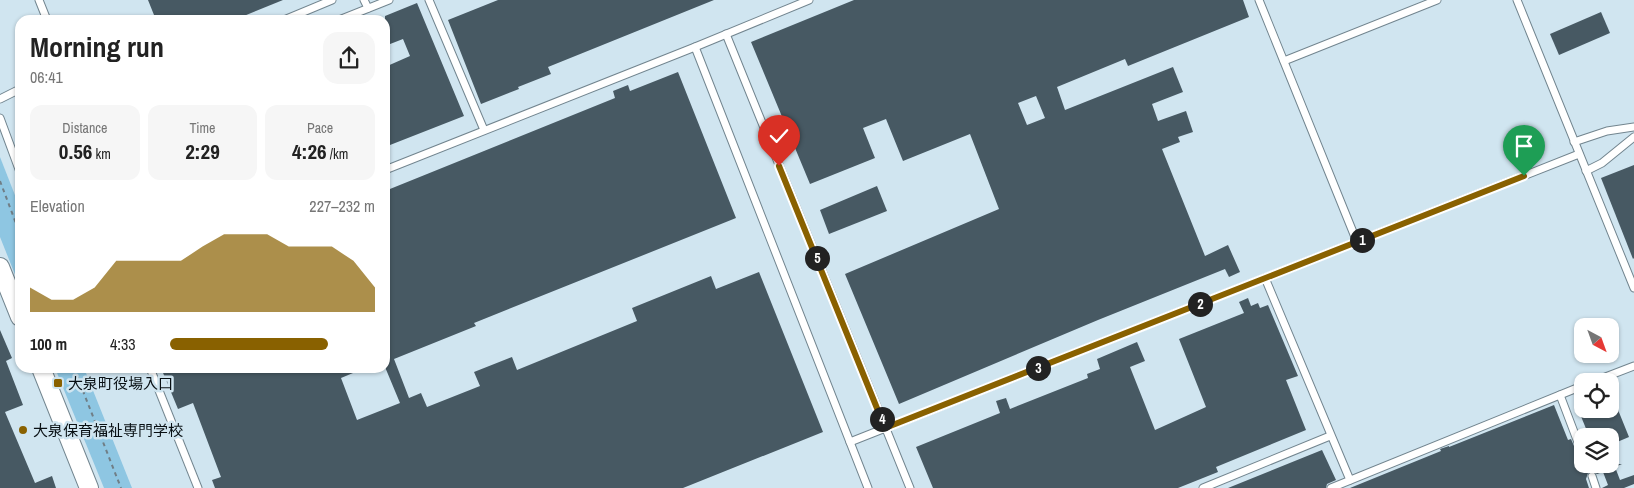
<!DOCTYPE html>
<html lang="en">
<head>
<meta charset="utf-8">
<style>
	:root { --surface:#fff; --page:#f6f6f6; --text:#222; --muted:#767676; --accent:#896100 }
	body { margin:0; font-family:"Archivo Narrow","Noto Sans JP",sans-serif; background:var(--page); color:var(--text); height:100vh; display:flex; flex-direction:column; font-size:19px; white-space:nowrap }
	* { box-sizing:border-box; margin:0 }
	p { font-size:16px; color:var(--muted) }
	.icon { flex:none; width:28px; height:28px; fill:none; stroke:currentColor; stroke-width:2; stroke-linecap:round; stroke-linejoin:round }
	.map { position:relative; flex:1; overflow:hidden }
	.sheet { position:absolute; left:15px; top:15px; width:375px; height:358px; display:flex; flex-direction:column; background:var(--surface); border-radius:15px; box-shadow:0 1px 4px #0004 }
	.sheet>* { flex:none }
	.needle { width:32px; rotate:139deg }
	.fabs { position:absolute; left:1574px; top:318px; display:grid; gap:10px }
	.fabs a { display:grid; place-items:center; width:45px; height:45px; border-radius:10px; background:var(--surface); box-shadow:0 1px 4px #0004; font-size:25px }
	.pin { position:absolute; display:grid; place-items:center; width:42px; height:42px; color:#fff; margin:-51px -21px; border-radius:50% 50% 50% 0; rotate:-45deg; box-shadow:0 0 5px #0007 }
	.pin .icon { rotate:45deg }
	.km { position:absolute; width:25px; height:25px; margin:-12px; border-radius:50%; background:#222; color:#fff; font-size:14px; line-height:25px; text-align:center }
	.round { display:grid; place-items:center; flex:none; width:52px; height:52px; border-radius:15px; background:var(--page) }
	.headline { display:flex; align-items:center; justify-content:space-between; height:85px; padding:0 15px }
	h1 { font-size:28px; font-weight:700; line-height:38px }
	.figures { display:grid; grid-template-columns:repeat(3,1fr); gap:8px; height:85px; padding:5px 15px }
	.figures div { display:grid; align-content:center; border-radius:12px; background:var(--page); text-align:center }
	.figures b { font-size:21px; font-weight:700 }
	.figures small { font-size:14px; font-weight:400 }
	.figures p { font-size:14px }
	.chart { height:140px; padding:10px 15px }
	.chart p { display:flex; justify-content:space-between }
	.chart svg { width:100%; height:90px; margin-top:5px; fill:var(--accent); opacity:.7 }
	ul { padding:0 15px; list-style:none; font-size:16px }
	li { display:grid; grid-template-columns:80px 60px 1fr; align-items:center; height:38px }
	li i { height:12px; border-radius:6px; background:var(--accent) }
	.map>svg:first-child { display:block }
	.green { fill:#8ec6e2 }
	.building { fill:#475963; fill-rule:evenodd }
	.lines { fill:none; stroke-linecap:round; stroke-linejoin:round }
	.service-casing { stroke:#72858f; stroke-width:9 }
	.tertiary-casing { stroke:#72858f; stroke-width:20 }
	.path { stroke:#707e86; stroke-width:2; stroke-dasharray:4 4; stroke-linecap:butt }
	.service { stroke:#fff; stroke-width:7 }
	.tertiary { stroke:#fff; stroke-width:18 }
	.route-casing { stroke:#fff; stroke-width:10 }
	.route { stroke:#896100; stroke-width:6 }
	.poi-dot { fill:#896100; stroke:#d0e5f0; stroke-width:2 }
	.labels { text-anchor:middle; dominant-baseline:central; stroke-width:5; stroke-linejoin:round; paint-order:stroke }
	.poi-label { font-size:15px; fill:#080f13; stroke:#d0e5f0; text-anchor:start }
</style>
</head>
<body>
<div class="map">
<svg width="1634" height="488" viewBox="0 0 1634 488">
	<rect width="100%" height="100%" fill="#d0e5f0"/>
	<g class="green">
		<polygon points="0,157 20,208 20,287 0,237"/>
		<polygon points="55,368 84,368 132,488 104,488"/>
	</g>
	<g class="building">
		<polygon points="148,0 283,0 234,20 156,20"/>
		<polygon points="498,0 714,0 548,67 551,74 518,87 519,89 481,104 448,20"/>
		<path d="M 854,0 L 1243,0 L 1249,17 L 1128,66 L 1125,59 L 1057,87 L 1065,110 L 1173,67 L 1183,92 L 1152,104 L 1158,121 L 1186,111 L 1193,132 L 1178,137 L 1180,142 L 1162,149 L 1205,256 L 1228,245 L 1240,272 L 1229,277 L 1225,269 L 1098,320 L 899,404 L 845,274 L 999,209 L 970,134 L 903,161 L 886,119 L 863,128 L 875,158 L 810,184 L 751,42 ZM 1036,96 L 1045,118 L 1027,125 L 1018,103 Z"/>
		<polygon points="417,3 464,116 390,145 385,133 385,67 410,56 403,39 385,46 385,16"/>
		<polygon points="1601,12 1610,33 1559,55 1550,34"/>
		<polygon points="678,72 736,218 474,323 476,326 394,359 409,398 421,393 427,407 480,386 474,372 512,357 517,370 637,321 632,308 711,276 716,289 759,272 823,432 683,488 215,488 212,480 221,477 193,403 178,409 161,368 365,368 341,378 357,420 400,403 385,367 385,191 615,98 613,91 628,85 630,91"/>
		<polygon points="1634,165 1634,258 1633,259 1601,178"/>
		<polygon points="877,186 887,211 829,234 820,210"/>
		<polygon points="1248,298 1251,306 1258,303 1260,308 1268,305 1298,376 1286,380 1306,430 1216,467 1218,472 1178,488 933,488 916,447 1000,413 996,401 1006,398 1010,409 1088,378 1087,374 1100,369 1097,359 1137,342 1145,361 1130,367 1155,430 1206,407 1179,339 1244,313 1239,302"/>
		<polygon points="0,330 12,358 6,361 23,405 5,412 35,483 52,476 56,488 0,488"/>
		<polygon points="1610,390 1629,437 1610,445 1610,436 1589,436 1578,409 1610,409"/>
		<polygon points="1554,405 1568,440 1571,439 1580,460 1582,459 1582,464 1622,464 1615,467 1620,480 1634,475 1634,484 1624,488 1602,488 1608,485 1603,472 1597,474 1593,471 1588,473 1586,479 1589,488 1350,488 1441,451 1440,449 1449,446 1449,447"/>
		<polygon points="1322,450 1336,480 1327,484 1326,488 1228,488"/>
	</g>
	<g class="lines">
		<g class="service-casing">
			<g id="service">
				<polyline points="39,0 47,20"/>
				<polyline points="364,0 368,8"/>
				<polyline points="429,0 484,130"/>
				<polyline points="1259,0 1357,242"/>
				<polyline points="1517,0 1634,288"/>
				<polyline points="284,20 332,0"/>
				<polyline points="339,20 389,0"/>
				<polyline points="726,34 910,488"/>
				<polyline points="695,47 868,488"/>
				<polyline points="1284,61 1437,0"/>
				<polyline points="0,99 20,89"/>
				<polyline points="0,118 20,172"/>
				<polyline points="1574,142 1607,131 1634,127"/>
				<polyline points="385,170 695,47 809,0"/>
				<polyline points="1586,171 1602,163 1634,137"/>
				<polyline points="1265,278 1350,480"/>
				<polyline points="150,368 198,488"/>
				<polyline points="1595,381 1634,366"/>
				<polyline points="1560,395 1582,453"/>
				<polyline points="850,442 1579,154"/>
				<polyline points="1592,476 1596,488"/>
				<polyline points="1203,488 1330,436"/>
				<polyline points="1331,488 1582,386"/>
			</g>
		</g>
		<g class="tertiary-casing">
			<g id="tertiary">
				<polyline points="0,267 20,317"/>
				<polyline points="41,368 89,488"/>
			</g>
		</g>
		<g class="path">
			<polyline points="0,181 20,234"/>
			<polyline points="74,368 121,488"/>
		</g>
		<use href="#service" class="service"/>
		<use href="#tertiary" class="tertiary"/>
	</g>
	<g class="lines">
		<g class="route-casing">
			<polyline id="route" points="779,166 885,428 1524,176"/>
		</g>
		<use href="#route" class="route"/>
	</g>
	<g class="poi-dot">
		<rect x="53" y="378" width="10" height="10" rx="2.5"/>
		<circle cx="23" cy="430" r="5"/>
	</g>
	<g class="labels">
		<g class="poi-label">
			<text x="68" y="383">大泉町役場入口</text>
			<text x="33" y="430">大泉保育福祉専門学校</text>
		</g>
	</g>
</svg>
<div class="fabs">
<a><svg class="needle" viewBox="-14 -14 28 28"><path d="M0-13l5 13h-10z" fill="#e53935"/><path d="M0 13l5-13h-10z" fill="#767676"/></svg></a>
<a><svg class="icon" aria-label="locate" viewBox="0 0 24 24"><circle cx="12" cy="12" r="6"/><path d="M12 2v4M12 18v4M2 12h4M18 12h4"/></svg></a>
<a><svg class="icon" aria-label="layers" viewBox="0 0 24 24"><path d="M12 4l9 5-9 5-9-5zM3 14l9 5 9-5"/></svg></a>
</div>
<div class="pin" style="left:1524px;top:176px;background:#1e9e55"><svg class="icon" aria-label="arrive" viewBox="0 0 24 24"><path d="M6 21V4h12l-3 4 3 4H6"/></svg></div>
<div class="pin" style="left:779px;top:166px;background:#d93025"><svg class="icon" aria-label="check" viewBox="0 0 24 24"><path d="M5 12l5 5 9-10"/></svg></div>
<b class="km" style="left:1362px;top:240px">1</b>
<b class="km" style="left:1200px;top:304px">2</b>
<b class="km" style="left:1038px;top:368px">3</b>
<b class="km" style="left:882px;top:419px">4</b>
<b class="km" style="left:817px;top:258px">5</b>
<section class="sheet">
<div class="headline"><div><h1>Morning run</h1><p>06:41</p></div><a class="round"><svg class="icon" aria-label="share" viewBox="0 0 24 24"><path d="M12 15V3M7 8l5-5 5 5M5 13v7h14v-7"/></svg></a></div>
<div class="figures">
<div><p>Distance</p><b>0.56<small> km</small></b></div>
<div><p>Time</p><b>2:29</b></div>
<div><p>Pace</p><b>4:26<small> /km</small></b></div>
</div>
<div class="chart"><p><span>Elevation</span>227–232 m</p>
<svg viewBox="0 0 160 44" preserveAspectRatio="none"><path d="M0 44V32L10 38L20 38L30 32L40 19L50 19L60 19L70 19L80 12L90 6L100 6L110 6L120 12L130 12L140 12L150 19L160 32V44z"/></svg>
</div>
<ul>
<li><b>100 m</b>4:33<i style="width:77%"></i></li>
</ul>
</section>
</div>
</body>
</html>
